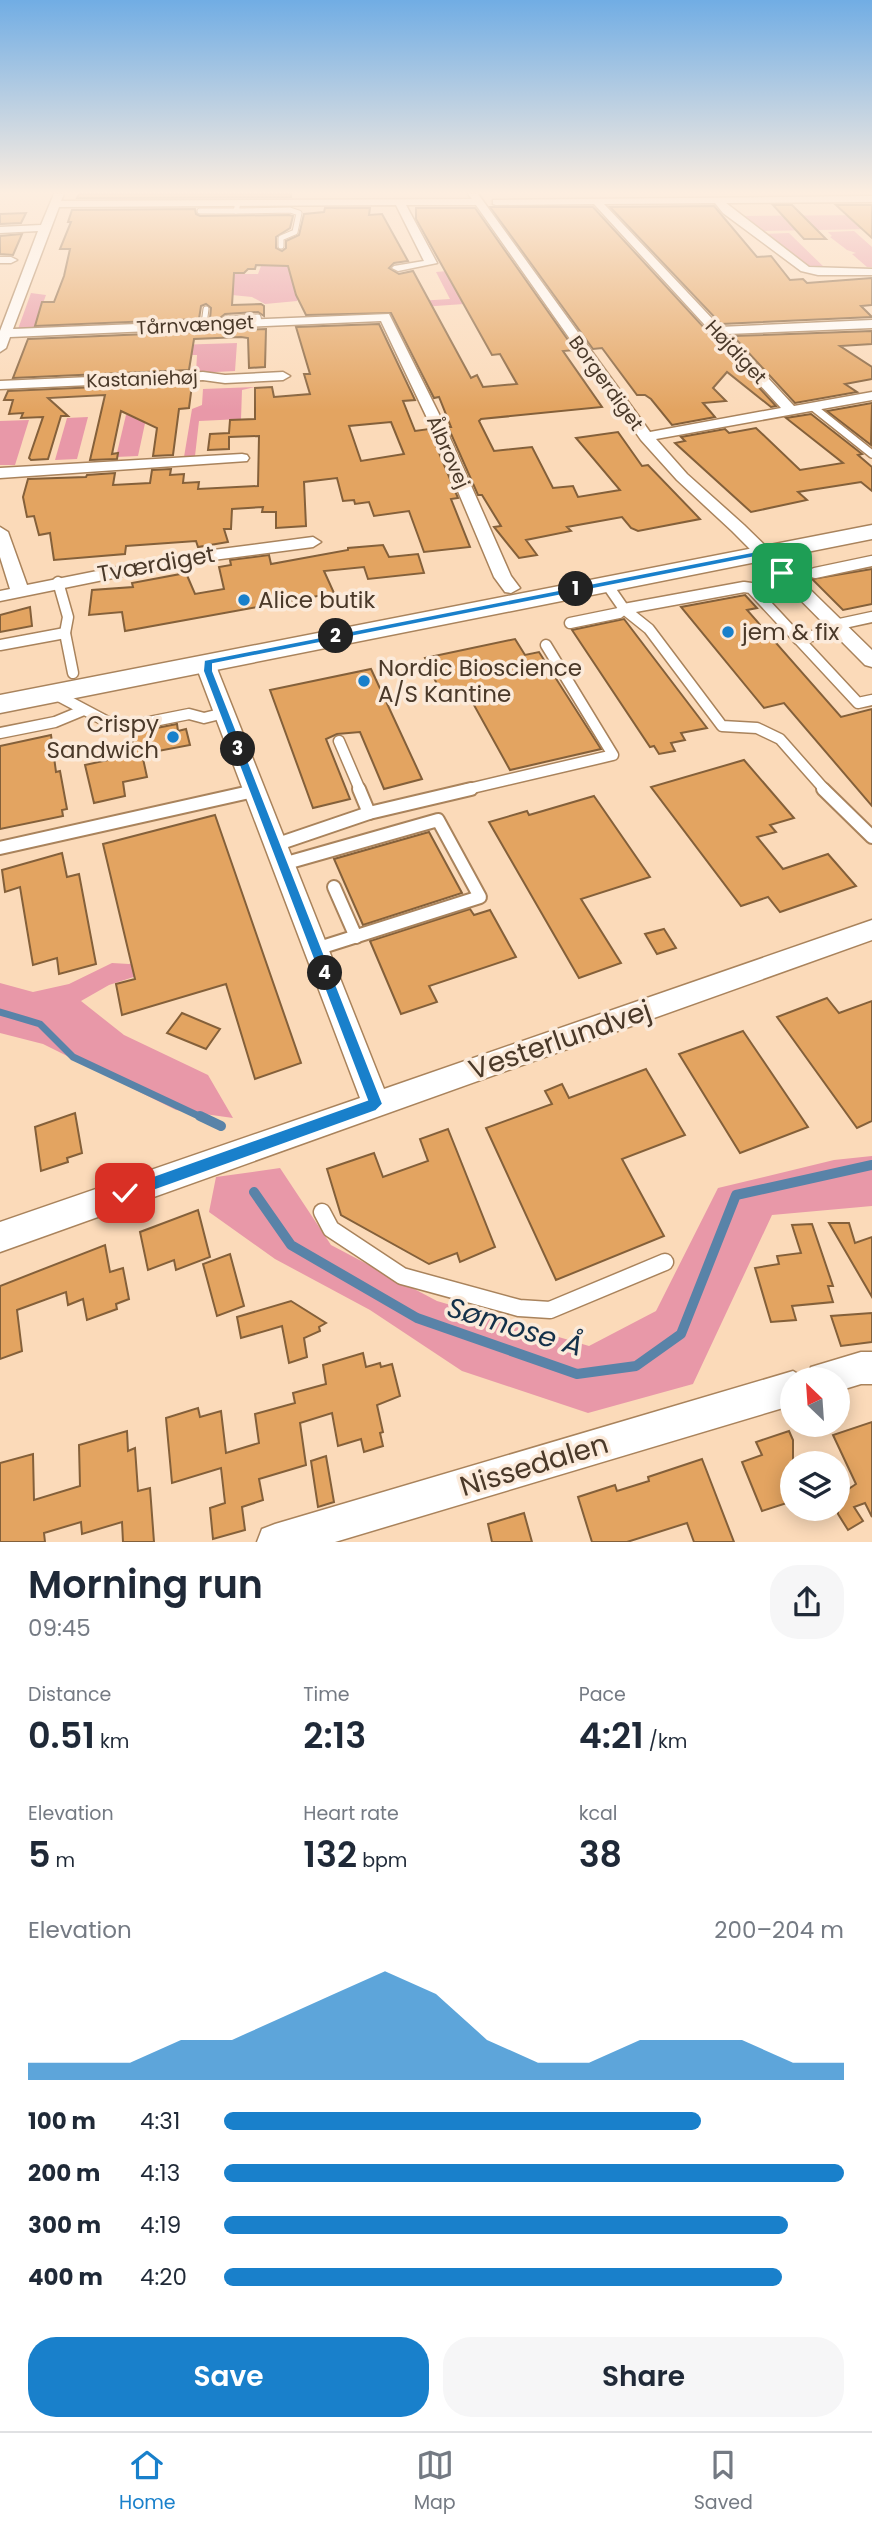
<!DOCTYPE html>
<html lang="en">
<head>
<meta charset="utf-8">
<style>
	:root { --surface:#fff; --page:#f6f6f7; --text:#1f2937; --muted:#747a83; --line:#e0e1e3; --accent:#1980cb }
	body { margin:0; font-family:Poppins,sans-serif; background:var(--page); color:var(--text); height:100vh; display:flex; flex-direction:column; font-size:26px; white-space:nowrap }
	* { box-sizing:border-box; margin:0 }
	p { font-size:23px; color:var(--muted) }
	.icon { flex:none; width:38px; height:38px; fill:none; stroke:currentColor; stroke-width:2; stroke-linecap:round; stroke-linejoin:round }
	.map { position:relative; height:1542px; overflow:hidden }
	.details { display:flex; flex-direction:column; background:var(--surface); flex:1 }
	.details>* { flex:none }
	.needle { width:46px; rotate:335deg }
	.controls { position:absolute; left:780px; top:1367px; display:grid; gap:14px }
	.controls a { display:grid; place-items:center; width:70px; height:70px; border-radius:50%; background:var(--surface); box-shadow:0 4px 18px #0003; font-size:35px }
	.pin { position:absolute; display:grid; place-items:center; width:60px; height:60px; color:#fff; margin:-30px; border-radius:14px; box-shadow:0 4px 10px #0006 }
	.km { position:absolute; width:35px; height:35px; margin:-18px; border-radius:50%; background:#222; color:#fff; font-size:19px; line-height:35px; text-align:center }
	.round { display:grid; place-items:center; flex:none; width:74px; height:74px; border-radius:28px; background:var(--page) }
	.overview { display:flex; align-items:center; justify-content:space-between; height:119px; padding:0 28px }
	h1 { font-size:38px; font-weight:600; line-height:52px }
	.figures { display:grid; grid-template-columns:repeat(3,1fr); gap:10px; height:119px; padding:7px 28px }
	.figures div { display:grid; align-content:center }
	.figures b { font-size:35px; font-weight:600 }
	.figures small { font-size:19px; font-weight:400 }
	.figures p { font-size:19px }
	.chart { height:196px; padding:14px 28px }
	.chart p { display:flex; justify-content:space-between }
	.chart svg { width:100%; height:126px; margin-top:7px; fill:var(--accent); opacity:.7 }
	.primary-button { display:flex; gap:14px; margin-top:auto; padding:14px 28px }
	.primary-button a { flex:1; height:80px; border-radius:28px; background:var(--accent); color:#fff; font-size:28px; font-weight:600; line-height:80px; text-align:center }
	.primary-button a+a { background:var(--page); color:var(--text) }
	ul { padding:0 28px; list-style:none; font-size:23px }
	li { display:grid; grid-template-columns:112px 84px 1fr; align-items:center; height:52px }
	li i { height:18px; border-radius:9px; background:var(--accent) }
	.tab-bar { display:flex; justify-content:space-around; align-items:center; height:98px; border-top:2px solid var(--line); background:var(--surface); font-size:19px; color:var(--muted) }
	.tab-bar a { display:grid; justify-items:center; gap:4px }
	.tab-bar .active { color:var(--accent) }
	.map>svg:first-child { display:block }
	.green { fill:#e898a8 }
	.lines { fill:none; stroke-linecap:round; stroke-linejoin:round }
	.stream-far1 { stroke:#5983a8; stroke-width:7 }
	.stream { stroke:#5983a8; stroke-width:10 }
	.building { fill:#e3a461; stroke:#84603a; stroke-width:2; fill-rule:evenodd }
	.service-far4-casing { stroke:#a9835c; stroke-width:7 }
	.service-far3-casing { stroke:#a9835c; stroke-width:10 }
	.service-far2-casing { stroke:#a9835c; stroke-width:13 }
	.service-far1-casing { stroke:#a9835c; stroke-width:16 }
	.service-casing { stroke:#a9835c; stroke-width:19 }
	.minor-casing { stroke:#a9835c; stroke-width:3 }
	.secondary-casing { stroke:#a9835c; stroke-width:3 }
	.service-far4 { stroke:#fff; stroke-width:5 }
	.service-far3 { stroke:#fff; stroke-width:7 }
	.service-far2 { stroke:#fff; stroke-width:10 }
	.service-far1 { stroke:#fff; stroke-width:12 }
	.service { stroke:#fff; stroke-width:16 }
	.minor { fill:#fff; fill-rule:evenodd }
	.secondary { fill:#fff; fill-rule:evenodd }
	.route { fill:#1980cb; stroke:#fff; stroke-width:2 }
	.poi-dot { fill:#1980cb; stroke:#fbeada; stroke-width:2.5 }
	.labels { text-anchor:middle; dominant-baseline:central; stroke-width:7; stroke-linejoin:round; paint-order:stroke }
	.far-street-label { font-size:19px; fill:#4a3929; stroke:#fbeada }
	.street-label { font-size:23px; fill:#4a3929; stroke:#fbeada }
	.poi-label { font-size:23px; fill:#4a3929; stroke:#fbeada; text-anchor:start }
	.near-street-label { font-size:28px; fill:#4a3929; stroke:#fbeada }
	.near-water-label { font-size:28px; font-style:italic; fill:#133049; stroke:#fbeada }
</style>
</head>
<body>
<div class="map">
<svg width="872" height="1542" viewBox="0 0 872 1542">
	<rect width="100%" height="100%" fill="#fbdab9"/>
	<g class="green">
		<polygon points="872,215 872,229 757,231 737,216"/>
		<polygon points="854,231 872,247 872,267 867,267 852,254 856,253 847,250 830,237 832,236 828,232"/>
		<polygon points="789,233 828,271 805,266 761,234"/>
		<polygon points="261,266 292,266 298,289 297,301 265,304 252,297 232,295 230,274 258,274"/>
		<polygon points="447,271 464,304 421,307 418,301 450,299 436,272"/>
		<path d="M 31,293 L 46,295 L 37,320 C 51,321 65,323 78,325 C 90,327 101,321 112,327 L 23,331 L 18,329 Z"/>
		<polygon points="237,343 235,371 196,373 197,355 182,355 175,345"/>
		<polygon points="255,387 242,390 241,419 199,421 195,456 184,457 192,409 202,405 203,389"/>
		<polygon points="147,414 138,456 116,457 126,415"/>
		<polygon points="88,417 77,459 55,460 67,418"/>
		<polygon points="29,420 15,465 0,465 0,421"/>
		<polygon points="215,937 220,949 109,985 81,1001 124,1035 208,1075 233,1118 176,1110 43,1044 0,1033 0,983 33,992 69,984 112,963 129,964"/>
		<polygon points="872,1156 872,1206 772,1215 693,1384 588,1413 462,1371 370,1310 275,1259 209,1212 216,1177 280,1168 331,1245 437,1301 589,1346 656,1311 718,1188 834,1160"/>
	</g>
	<g class="lines">
		<polyline class="stream-far1" points="0,1012 40,1024 73,1057 203,1118"/>
		<g class="stream">
			<polyline points="200,1116 221,1126"/>
			<polyline points="254,1192 291,1245 417,1318 577,1374 636,1366 681,1334 736,1195 872,1165"/>
		</g>
	</g>
	<g class="building">
		<polygon points="79,194 291,194 291,197 77,198"/>
		<polygon points="773,205 792,205 826,239 804,239"/>
		<polygon points="836,205 872,205 872,238 849,217"/>
		<polygon points="714,206 757,257 771,256 790,280 803,279 807,283 872,278 872,305 861,306 872,317 721,324 610,207"/>
		<polygon points="490,207 593,207 776,406 771,407 727,372 713,388 726,401 703,403 715,417 672,425 651,399 645,395 637,395 602,348 593,349"/>
		<polygon points="325,208 370,208 369,215 382,214 408,261 394,263 389,268 399,274 413,271 471,378 477,375 483,387 517,384 500,354 492,355 416,219 416,208 475,208 575,350 563,351 602,407 481,419 479,421 494,451 532,447 553,488 573,486 578,497 620,490 576,438 618,432 642,466 648,465 700,519 638,531 631,528 622,517 567,527 571,531 526,540 537,555 519,558 494,527 501,526 482,495 478,495 448,427 451,427 439,397 434,398 391,313 306,315 296,295 288,266 256,265 255,269 248,269 244,273 234,273 232,305 261,304 264,306 264,316 258,312 225,314 220,318 210,319 211,308 206,304 201,306 199,319 35,326 42,302 54,302 64,276 70,249 60,249 71,222 68,222 72,210 195,209 196,214 200,216 289,215 293,216 290,228 276,237 276,248 282,251 286,248 286,241 299,235 304,214 324,212"/>
		<polygon points="26,213 21,223 0,224 0,214"/>
		<polygon points="22,234 13,255 0,254 0,236"/>
		<path d="M 379,324 L 415,400 L 403,401 L 415,431 L 429,429 L 458,498 L 451,499 L 470,547 L 424,552 L 409,511 L 374,516 L 369,502 L 355,504 L 354,500 L 343,501 L 337,478 L 304,482 L 306,526 L 276,528 L 276,512 L 262,512 L 263,507 L 232,509 L 231,529 L 224,529 L 228,542 L 198,547 L 196,541 L 126,546 L 125,554 L 54,560 L 50,533 L 39,535 L 34,516 L 27,517 L 23,497 L 28,479 L 86,477 L 87,475 L 115,473 L 113,485 L 150,483 L 152,470 L 171,469 L 170,475 L 184,474 L 183,483 L 199,482 L 198,489 L 258,486 L 259,436 L 229,437 L 229,449 L 208,450 L 210,434 L 229,433 L 230,420 L 255,419 L 255,388 L 272,387 L 274,397 L 310,394 L 304,374 L 310,374 L 296,327 ZM 391,422 L 404,454 L 361,461 L 349,426 Z"/>
		<polygon points="266,329 265,367 249,368 248,338 241,337 194,339 189,370 13,378 28,339"/>
		<polygon points="872,331 872,344 840,346 872,367 872,379 845,384 857,392 795,403 733,336"/>
		<polygon points="187,383 192,385 189,408 179,409 173,455 153,456 157,428 121,411 112,454 118,453 117,459 90,460 105,395 48,398 68,416 61,416 48,459 31,460 29,458 43,417 21,418 23,413 9,414 13,400 4,400 8,391"/>
		<polygon points="872,403 871,445 827,411"/>
		<polygon points="811,414 862,454 858,455 872,467 872,491 861,482 798,492 807,500 751,512 675,443 685,441 681,437 725,429 729,433 756,428 800,470 843,463 786,418"/>
		<polygon points="383,545 389,557 418,554 424,573 368,579 364,567 324,571 334,593 125,631 122,612 89,615 92,590 133,587 132,583 186,573 195,594 224,589 219,567 231,565 230,560 269,555 271,564 348,550 348,548"/>
		<polygon points="872,569 872,604 843,610 812,579"/>
		<polygon points="745,595 757,608 747,610 841,717 872,709 872,806 784,703 764,708 681,607"/>
		<polygon points="30,607 32,626 0,632 0,615"/>
		<polygon points="624,619 707,728 681,733 685,740 671,743 675,751 659,754 654,746 650,747 572,630"/>
		<polygon points="515,639 525,655 539,652 601,749 510,770 464,687 440,691 425,658"/>
		<polygon points="371,669 422,779 384,789 360,732 337,734 326,739 350,799 313,808 270,690"/>
		<polygon points="177,724 178,731 186,729 190,745 142,754 147,777 123,782 125,796 94,803 85,765 135,754 131,733"/>
		<polygon points="51,735 56,772 60,771 67,809 62,810 63,816 0,829 0,746"/>
		<polygon points="744,760 794,818 770,825 776,832 757,837 783,869 828,854 856,886 780,912 768,897 741,906 651,787"/>
		<polygon points="594,796 650,877 581,899 621,963 579,978 489,822 527,811 529,815"/>
		<polygon points="215,815 301,1063 255,1079 226,984 122,1015 116,984 135,979 103,844"/>
		<polygon points="429,832 462,893 363,925 334,859"/>
		<polygon points="62,853 67,877 79,874 96,964 59,974 57,958 33,965 20,887 5,892 2,870"/>
		<polygon points="470,909 474,915 490,910 516,957 429,986 437,1002 401,1014 370,941"/>
		<polygon points="664,929 676,948 657,954 645,934"/>
		<polygon points="827,998 839,1013 872,1001 872,1121 857,1128 777,1017"/>
		<polygon points="182,1013 220,1029 206,1049 167,1033"/>
		<polygon points="743,1031 808,1127 740,1153 679,1054"/>
		<polygon points="646,1069 685,1135 622,1159 664,1236 556,1280 486,1128 552,1104 545,1091 562,1084 569,1098"/>
		<polygon points="75,1113 82,1153 67,1158 68,1162 41,1171 35,1127"/>
		<polygon points="448,1129 495,1247 460,1262 457,1253 429,1264 341,1215 327,1169 374,1153 383,1177 428,1161 420,1139"/>
		<polygon points="198,1210 210,1257 176,1270 174,1260 148,1270 140,1232"/>
		<polygon points="829,1223 849,1223 855,1243 872,1237 872,1297"/>
		<polygon points="812,1224 833,1286 828,1286 833,1302 792,1306 796,1320 771,1322 755,1268 779,1264 777,1256 801,1253 792,1225"/>
		<polygon points="105,1245 110,1272 123,1268 129,1299 116,1304 117,1309 87,1320 83,1299 68,1305 66,1292 17,1310 22,1351 0,1359 0,1286"/>
		<polygon points="230,1254 244,1306 217,1316 203,1264"/>
		<polygon points="291,1301 326,1323 319,1327 320,1331 304,1338 307,1357 289,1363 282,1326 241,1338 237,1317"/>
		<polygon points="872,1313 872,1342 841,1346 831,1316"/>
		<polygon points="363,1353 366,1367 380,1363 381,1367 392,1364 400,1396 377,1405 383,1432 380,1433 383,1446 364,1452 361,1439 338,1446 332,1413 300,1423 306,1465 259,1479 263,1500 242,1507 245,1530 213,1539 210,1508 225,1503 221,1468 172,1483 166,1418 198,1408 200,1417 221,1411 226,1453 259,1443 255,1414 295,1403 293,1393 326,1384 323,1365"/>
		<polygon points="872,1422 872,1517 865,1503 854,1507 863,1521 848,1530 838,1514 838,1483 844,1492 856,1484 833,1435"/>
		<polygon points="127,1431 128,1451 135,1448 138,1491 150,1488 154,1542 123,1542 122,1522 82,1534 81,1522 44,1533 45,1542 0,1542 0,1463 33,1454 34,1500 80,1486 79,1445"/>
		<polygon points="789,1431 793,1440 793,1501 762,1511 742,1462 762,1455 756,1442"/>
		<polygon points="326,1456 334,1502 318,1507 311,1461"/>
		<polygon points="702,1459 734,1542 694,1542 687,1523 627,1542 592,1542 578,1497 615,1485 617,1491 649,1481 648,1477"/>
		<polygon points="524,1513 532,1542 492,1542 488,1524"/>
	</g>
	<g class="lines">
		<g class="service-far4-casing">
			<g id="service-far4">
				<polyline points="238,203 236,211 290,210 299,213 295,232 281,238 281,246"/>
				<polyline points="200,211 236,211"/>
				<polyline points="225,323 225,319 258,317 259,322"/>
				<polyline points="204,324 206,309"/>
			</g>
		</g>
		<g class="service-far3-casing">
			<polyline id="service-far3" points="813,407 872,454"/>
		</g>
		<g class="service-far2-casing">
			<g id="service-far2">
				<polyline points="815,573 872,561"/>
				<polyline points="58,582 68,617 65,633 73,673"/>
				<polyline points="624,609 649,629 722,726 757,728 780,739 825,790"/>
				<polyline points="624,609 744,587 751,588 858,703 872,700"/>
				<polyline points="570,623 619,613 624,609 606,583"/>
				<polyline points="835,625 872,617"/>
				<polyline points="798,639 840,630"/>
				<polyline points="0,645 65,633"/>
				<polyline points="53,693 119,728 189,714 204,718 224,713"/>
				<polyline points="0,733 55,722 84,710"/>
				<polyline points="339,741 360,790"/>
				<polyline points="464,790 613,755 546,645"/>
			</g>
		</g>
		<g class="service-far1-casing">
			<g id="service-far1">
				<polyline points="359,789 369,813"/>
				<polyline points="823,789 872,837"/>
				<polyline points="275,845 369,813 471,789"/>
				<polyline points="0,848 254,791"/>
				<polyline points="283,864 438,820 480,897 316,949"/>
				<polyline points="334,887 356,937"/>
			</g>
		</g>
		<g class="service-casing">
			<polyline id="service" points="322,1212 331,1229 402,1276 519,1308 550,1310 665,1262"/>
		</g>
		<g class="minor-casing">
			<g id="minor">
				<polygon points="54,194 64,194 61,201 472,199 468,194 478,194 650,432 781,408 594,204 496,205 493,204 493,200 872,196 872,202 726,203 809,267 872,269 872,275 818,275 801,271 723,213 715,203 604,204 720,327 872,320 872,328 727,334 794,406 872,392 872,400 656,439 687,474 744,525 872,650 872,667 865,665 732,531 677,480 641,440 476,205 406,205 437,263 398,271 392,268 394,266 424,261 396,205 59,207 13,329 389,314 442,420 511,576 520,588 511,593 505,592 494,577 428,420 381,321 10,337 6,348 0,352 0,331 38,231 0,233 0,227 41,225"/>
				<polygon points="0,257 11,257 17,260 11,263 0,263"/>
				<polygon points="203,372 225,375 283,372 290,376 283,380 225,383 203,380 0,389 0,381"/>
				<polygon points="242,454 247,455 249,458 247,461 0,478 0,468"/>
				<polygon points="0,527 8,532 27,585 182,554 313,537 321,542 313,547 182,564 0,601 0,591 10,589 0,557"/>
				<polygon points="207,656 216,662 218,671 384,1089 872,920 872,940 0,1252 0,1222 360,1098 198,671 198,662"/>
				<polygon points="861,1352 872,1352 872,1384 861,1384 838,1391 838,1379 807,1379 811,1367"/>
				<polygon points="793,1371 806,1379 793,1379 793,1405 335,1542 257,1542 262,1529 275,1524"/>
			</g>
		</g>
		<g class="secondary-casing">
			<polygon id="secondary" points="872,525 872,539 0,713 0,695"/>
		</g>
		<use href="#service-far4" class="service-far4"/>
		<use href="#service-far3" class="service-far3"/>
		<use href="#service-far2" class="service-far2"/>
		<use href="#service-far1" class="service-far1"/>
		<use href="#service" class="service"/>
		<use href="#minor" class="minor"/>
		<use href="#secondary" class="secondary"/>
	</g>
	<linearGradient id="sky" x2="0" y2="1"><stop stop-color="#71ade4"/><stop offset="0.47" stop-color="#fdeee0"/><stop offset="1" stop-color="#fdeee0" stop-opacity="0"/></linearGradient>
	<rect width="872" height="410" fill="url(#sky)"/>
	<polygon class="route" points="762,550 785,571 785,575 779,575 760,556 213,664 213,671 383,1104 376,1111 125,1201 119,1199 117,1193 119,1188 125,1186 367,1100 203,671 204,660"/>
	<g class="poi-dot">
		<circle cx="244" cy="600" r="7"/>
		<circle cx="728" cy="632" r="7"/>
		<circle cx="364" cy="681" r="7"/>
		<circle cx="173" cy="737" r="7"/>
	</g>
	<g class="labels">
		<g class="far-street-label">
			<text transform="translate(195 325) rotate(-3)">Tårnvænget</text>
			<text transform="translate(736 352) rotate(47)">Højdiget</text>
			<text transform="translate(142 379) rotate(-2)">Kastaniehøj</text>
			<text transform="translate(606 383) rotate(54)">Borgerdiget</text>
			<text transform="translate(448 452) rotate(66)">Ålbrovej</text>
		</g>
		<g class="street-label">
			<text transform="translate(156 564) rotate(-10)">Tværdiget</text>
		</g>
		<g class="poi-label">
			<text x="258" y="600">Alice butik</text>
			<text x="742" y="632">jem &amp; fix</text>
			<text x="378" y="668">Nordic Bioscience<tspan x="378" dy="26">A/S Kantine</tspan></text>
			<text x="159" y="724" text-anchor="end">Crispy<tspan x="159" dy="26">Sandwich</tspan></text>
		</g>
		<g class="near-street-label">
			<text transform="translate(560 1040) rotate(-19)">Vesterlundvej</text>
			<text transform="translate(534 1465) rotate(-17)">Nissedalen</text>
		</g>
		<g class="near-water-label">
			<text transform="translate(515 1327) rotate(17)">Sømose Å</text>
		</g>
	</g>
</svg>
<div class="controls">
<a><svg class="needle" viewBox="-14 -14 28 28"><path d="M0-13l5 13h-10z" fill="#e53935"/><path d="M0 13l5-13h-10z" fill="#747a83"/></svg></a>
<a><svg class="icon" aria-label="layers" viewBox="0 0 24 24"><path d="M12 4l9 5-9 5-9-5zM3 14l9 5 9-5"/></svg></a>
</div>
<div class="pin" style="left:782px;top:573px;background:#1e9e55"><svg class="icon" aria-label="arrive" viewBox="0 0 24 24"><path d="M6 21V4h12l-3 4 3 4H6"/></svg></div>
<div class="pin" style="left:125px;top:1193px;background:#d93025"><svg class="icon" aria-label="check" viewBox="0 0 24 24"><path d="M5 12l5 5 9-10"/></svg></div>
<b class="km" style="left:576px;top:589px">1</b>
<b class="km" style="left:336px;top:636px">2</b>
<b class="km" style="left:238px;top:749px">3</b>
<b class="km" style="left:325px;top:973px">4</b>
</div>
<section class="details">
<div class="overview"><div><h1>Morning run</h1><p>09:45</p></div><a class="round"><svg class="icon" aria-label="share" viewBox="0 0 24 24"><path d="M12 15V3M7 8l5-5 5 5M5 13v7h14v-7"/></svg></a></div>
<div class="figures">
<div><p>Distance</p><b>0.51<small> km</small></b></div>
<div><p>Time</p><b>2:13</b></div>
<div><p>Pace</p><b>4:21<small> /km</small></b></div>
</div>
<div class="figures">
<div><p>Elevation</p><b>5<small> m</small></b></div>
<div><p>Heart rate</p><b>132<small> bpm</small></b></div>
<div><p>kcal</p><b>38</b></div>
</div>
<div class="chart"><p><span>Elevation</span>200–204 m</p>
<svg viewBox="0 0 160 44" preserveAspectRatio="none"><path d="M0 44V38L10 38L20 38L30 30L40 30L50 22L60 14L70 6L80 14L90 30L100 38L110 38L120 30L130 30L140 30L150 38L160 38V44z"/></svg>
</div>
<ul>
<li><b>100 m</b>4:31<i style="width:77%"></i></li>
<li><b>200 m</b>4:13<i style="width:100%"></i></li>
<li><b>300 m</b>4:19<i style="width:91%"></i></li>
<li><b>400 m</b>4:20<i style="width:90%"></i></li>
</ul>
<div class="primary-button"><a>Save</a><a>Share</a></div>
</section>
<nav class="tab-bar">
<a class="active"><svg class="icon" aria-label="home" viewBox="0 0 24 24"><path d="M3 11l9-7 9 7M6 9v11h12V9"/></svg>Home</a>
<a><svg class="icon" aria-label="map" viewBox="0 0 24 24"><path d="M3 6l6-2 6 2 6-2v14l-6 2-6-2-6 2zM9 4v14M15 6v14"/></svg>Map</a>
<a><svg class="icon" aria-label="saved" viewBox="0 0 24 24"><path d="M7 4h10v16l-5-4-5 4z"/></svg>Saved</a>
</nav>
</body>
</html>
